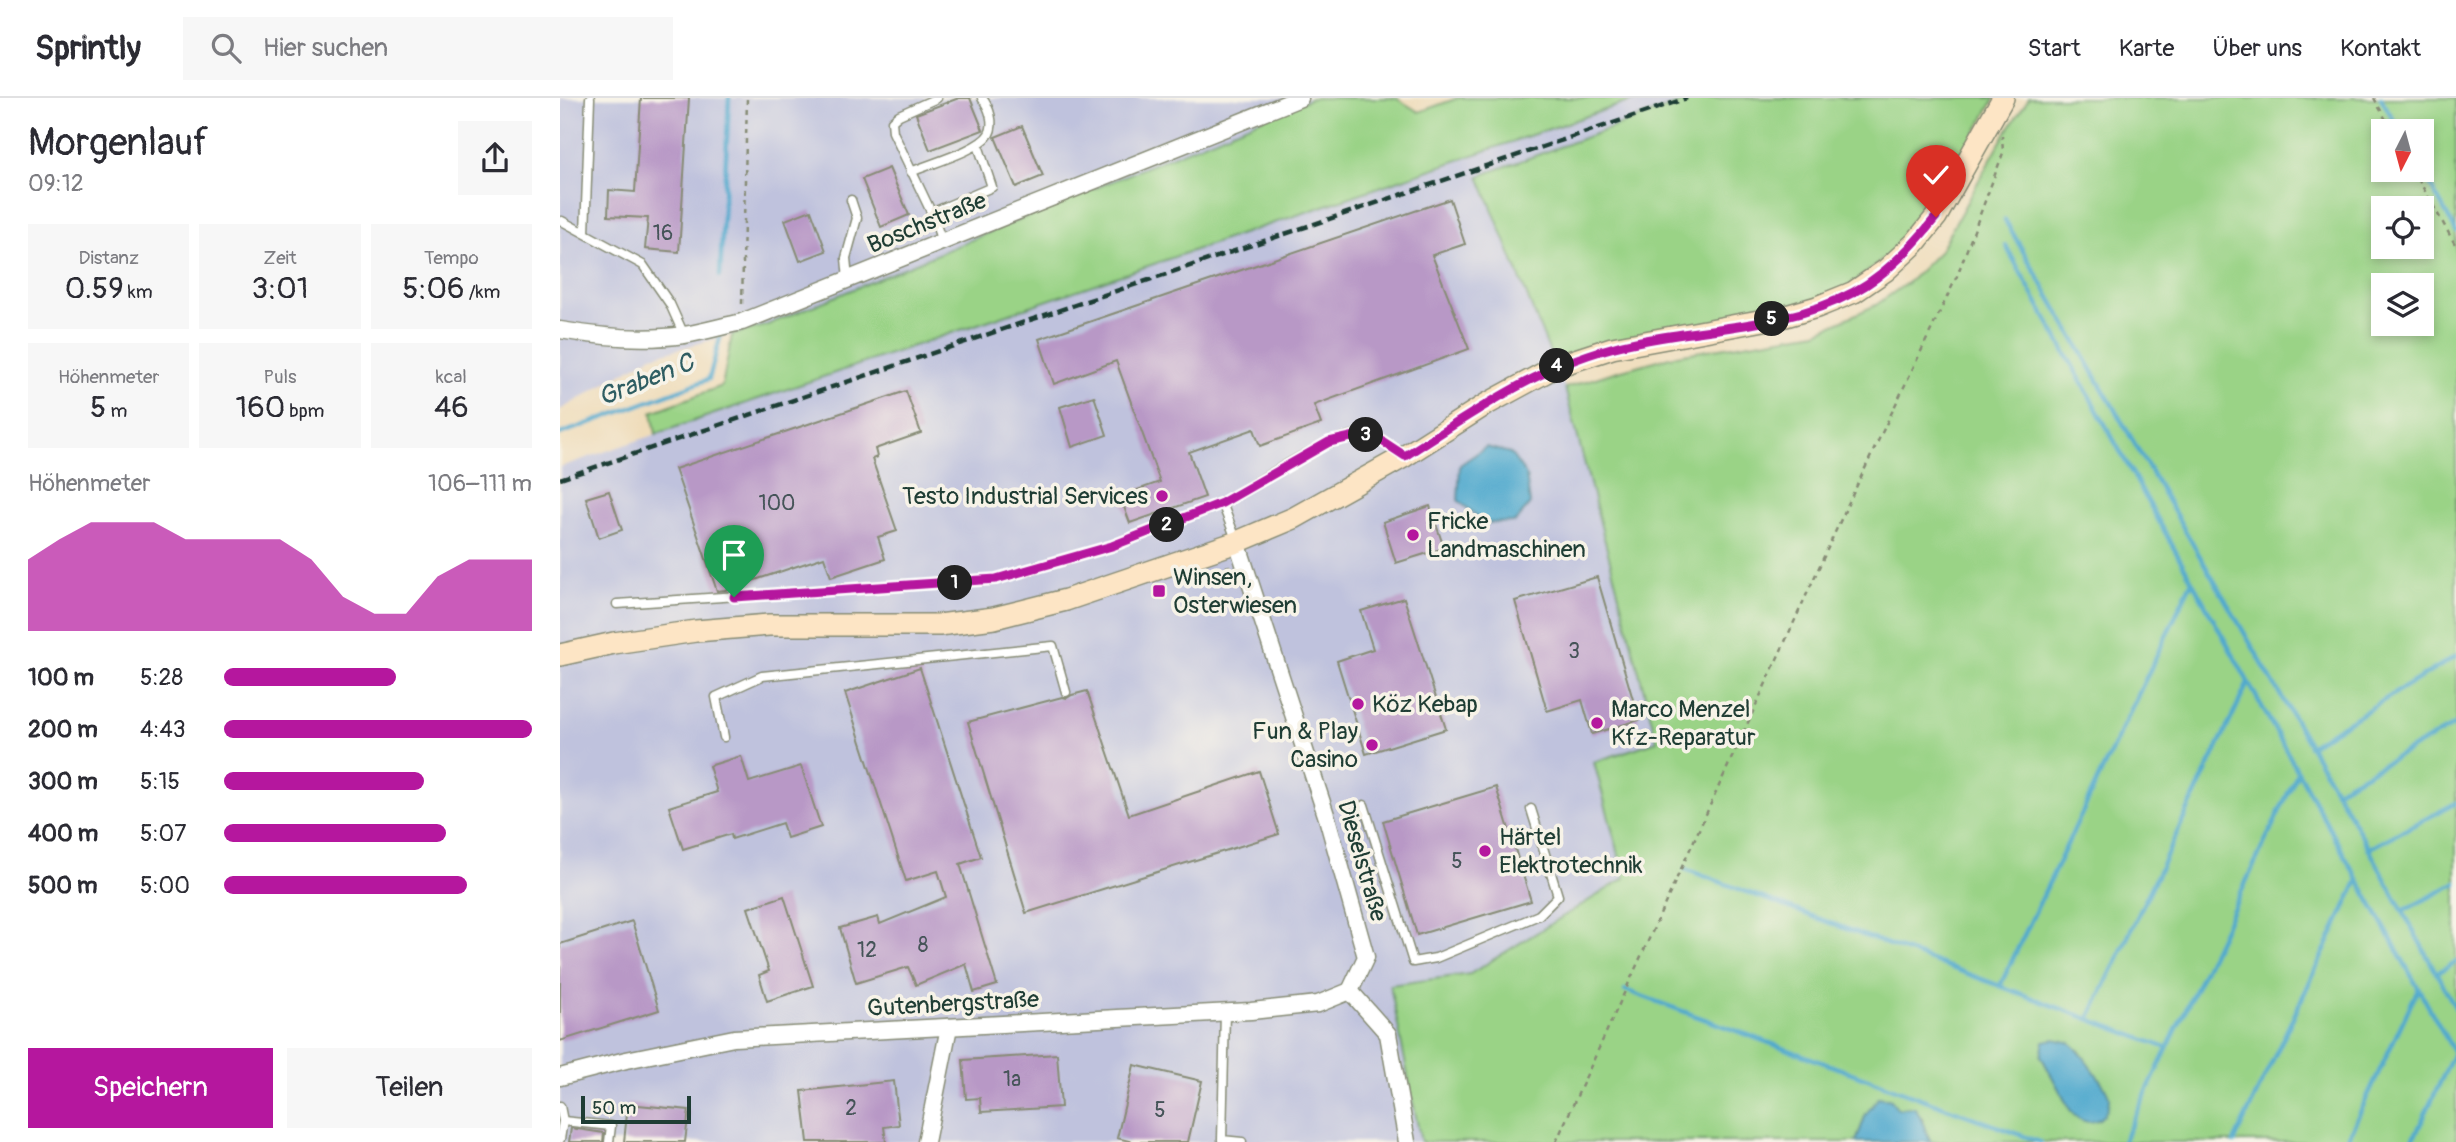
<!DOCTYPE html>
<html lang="de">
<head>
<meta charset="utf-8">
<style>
	:root { --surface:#fff; --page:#f7f7f7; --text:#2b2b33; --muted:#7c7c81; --line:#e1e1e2; --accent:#b5179e }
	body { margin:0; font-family:Pangolin,sans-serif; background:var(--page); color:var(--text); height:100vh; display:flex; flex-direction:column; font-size:26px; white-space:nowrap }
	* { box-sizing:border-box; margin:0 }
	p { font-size:23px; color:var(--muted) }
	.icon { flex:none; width:38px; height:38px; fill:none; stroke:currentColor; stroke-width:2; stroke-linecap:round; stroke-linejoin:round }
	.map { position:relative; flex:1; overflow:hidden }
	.panel { display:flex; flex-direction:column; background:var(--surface); width:560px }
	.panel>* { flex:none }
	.needle { width:46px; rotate:186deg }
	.controls { position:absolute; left:1811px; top:21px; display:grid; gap:14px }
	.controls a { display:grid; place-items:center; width:63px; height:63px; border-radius:0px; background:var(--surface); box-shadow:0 4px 10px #0003; font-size:35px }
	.scale { position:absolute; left:21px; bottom:18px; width:110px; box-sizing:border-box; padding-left:7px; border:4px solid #1f3d34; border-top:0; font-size:19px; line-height:24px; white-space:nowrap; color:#1f3d34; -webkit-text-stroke:5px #f7f3e8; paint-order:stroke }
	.pin { position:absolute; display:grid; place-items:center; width:60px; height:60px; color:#fff; margin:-72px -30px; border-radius:50% 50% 50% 0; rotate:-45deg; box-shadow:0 0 7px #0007 }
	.pin .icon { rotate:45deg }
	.km { position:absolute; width:35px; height:35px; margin:-18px; border-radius:50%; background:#222; color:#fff; font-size:19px; line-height:35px; text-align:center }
	.round { display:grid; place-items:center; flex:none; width:74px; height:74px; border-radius:0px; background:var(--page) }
	.summary { display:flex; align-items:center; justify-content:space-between; height:119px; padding:0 28px }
	h1 { font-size:38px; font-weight:600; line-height:52px }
	.metrics { display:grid; grid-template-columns:repeat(3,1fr); gap:10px; height:119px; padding:7px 28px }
	.metrics div { display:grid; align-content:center; border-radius:0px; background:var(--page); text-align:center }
	.metrics b { font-size:30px; font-weight:600 }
	.metrics small { font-size:19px; font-weight:400 }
	.metrics p { font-size:19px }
	.chart { height:196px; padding:14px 28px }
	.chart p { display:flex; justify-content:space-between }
	.chart svg { width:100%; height:126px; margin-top:7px; fill:var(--accent); opacity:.7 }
	.action { display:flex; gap:14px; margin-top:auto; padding:14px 28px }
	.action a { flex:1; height:80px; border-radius:0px; background:var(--accent); color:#fff; font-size:28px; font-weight:600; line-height:80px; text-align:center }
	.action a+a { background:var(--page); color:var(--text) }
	ul { padding:0 28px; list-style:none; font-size:23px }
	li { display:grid; grid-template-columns:112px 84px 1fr; align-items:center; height:52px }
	li i { height:18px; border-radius:9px; background:var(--accent) }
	header { display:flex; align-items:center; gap:42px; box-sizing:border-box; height:98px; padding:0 35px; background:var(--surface); border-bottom:2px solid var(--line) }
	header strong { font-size:33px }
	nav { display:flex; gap:38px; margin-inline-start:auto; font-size:24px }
	.search { width:490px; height:63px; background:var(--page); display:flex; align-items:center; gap:18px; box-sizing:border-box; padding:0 24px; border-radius:0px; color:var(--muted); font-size:26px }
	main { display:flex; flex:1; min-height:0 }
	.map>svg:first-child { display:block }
	.industrial { fill:#bfc2dd }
	.green { fill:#9ad386; stroke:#5c885d; stroke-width:2; fill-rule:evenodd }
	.water { fill:#50a9ce; stroke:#387381; stroke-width:2 }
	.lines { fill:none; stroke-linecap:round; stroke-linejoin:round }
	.stream { stroke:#50a9ce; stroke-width:4.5 }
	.building { fill:#b898c6 }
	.lane-casing { stroke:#878c76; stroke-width:11 }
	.street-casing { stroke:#878c76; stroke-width:19 }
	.secondary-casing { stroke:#878c76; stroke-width:24 }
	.path { stroke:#878c76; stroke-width:2.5; stroke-dasharray:5 5; stroke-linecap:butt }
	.lane { stroke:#fff; stroke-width:8 }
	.street { stroke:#fff; stroke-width:16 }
	.secondary { stroke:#fde5c5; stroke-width:21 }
	.rail { stroke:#1f3d34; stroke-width:4.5; stroke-dasharray:10 5; stroke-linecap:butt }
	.route-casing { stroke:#fff; stroke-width:14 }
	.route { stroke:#b5179e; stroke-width:9 }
	.poi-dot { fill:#b5179e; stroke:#f7f3e8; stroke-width:2.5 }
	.labels { text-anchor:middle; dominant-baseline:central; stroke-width:7; stroke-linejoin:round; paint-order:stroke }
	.number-label { font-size:21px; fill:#455458 }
	.street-label { font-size:24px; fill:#1f3d34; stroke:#f7f3e8 }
	.poi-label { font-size:24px; fill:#1f3d34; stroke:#f7f3e8; text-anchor:start }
	.water-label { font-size:26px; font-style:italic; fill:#2e5d62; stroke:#f7f3e8 }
</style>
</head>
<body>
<header>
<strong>Sprintly</strong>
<div class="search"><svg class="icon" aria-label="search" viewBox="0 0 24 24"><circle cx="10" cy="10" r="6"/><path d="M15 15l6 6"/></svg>Hier suchen</div>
<nav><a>Start</a><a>Karte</a><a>Über uns</a><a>Kontakt</a></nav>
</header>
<main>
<section class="panel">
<div class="summary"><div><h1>Morgenlauf</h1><p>09:12</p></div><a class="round"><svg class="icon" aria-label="share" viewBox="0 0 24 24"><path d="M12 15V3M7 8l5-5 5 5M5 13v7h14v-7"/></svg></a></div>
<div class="metrics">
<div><p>Distanz</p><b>0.59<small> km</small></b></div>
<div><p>Zeit</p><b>3:01</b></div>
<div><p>Tempo</p><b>5:06<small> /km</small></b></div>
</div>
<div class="metrics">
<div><p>Höhenmeter</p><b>5<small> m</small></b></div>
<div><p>Puls</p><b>160<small> bpm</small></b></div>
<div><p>kcal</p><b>46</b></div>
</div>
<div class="chart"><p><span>Höhenmeter</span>106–111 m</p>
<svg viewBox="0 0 160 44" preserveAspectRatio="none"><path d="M0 44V19L10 12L20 6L30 6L40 6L50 12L60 12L70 12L80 12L90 19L100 32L110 38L120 38L130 25L140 19L150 19L160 19V44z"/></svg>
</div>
<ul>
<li><b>100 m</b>5:28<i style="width:56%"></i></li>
<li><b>200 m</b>4:43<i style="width:100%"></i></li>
<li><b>300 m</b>5:15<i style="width:65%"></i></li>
<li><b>400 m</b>5:07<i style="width:72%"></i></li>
<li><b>500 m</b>5:00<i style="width:79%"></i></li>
</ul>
<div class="action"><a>Speichern</a><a>Teilen</a></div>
</section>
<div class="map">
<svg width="1896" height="1044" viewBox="0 0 1896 1044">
	<rect width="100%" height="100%" fill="#f7f3e8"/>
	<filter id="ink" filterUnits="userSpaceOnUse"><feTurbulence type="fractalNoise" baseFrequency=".0143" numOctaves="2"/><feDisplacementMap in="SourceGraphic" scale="14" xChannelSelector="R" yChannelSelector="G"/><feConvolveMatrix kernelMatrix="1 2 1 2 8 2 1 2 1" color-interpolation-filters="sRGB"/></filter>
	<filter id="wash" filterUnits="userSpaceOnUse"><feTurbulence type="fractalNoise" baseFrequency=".00686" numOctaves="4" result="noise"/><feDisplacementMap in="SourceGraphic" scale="28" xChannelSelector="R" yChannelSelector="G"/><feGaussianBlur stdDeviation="1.57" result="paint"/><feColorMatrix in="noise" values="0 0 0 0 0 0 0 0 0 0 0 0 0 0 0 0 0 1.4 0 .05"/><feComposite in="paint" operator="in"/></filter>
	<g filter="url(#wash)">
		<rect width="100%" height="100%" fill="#efdcb9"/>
		<g class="industrial">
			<polygon points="0,0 752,0 207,227 92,258 0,312"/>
			<polygon points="1080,0 1151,0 919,78 1005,290 1097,643 1034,664 1066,780 910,876 830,887 861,1044 0,1044 0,369"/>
		</g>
		<g class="green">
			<polygon points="752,0 836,0 859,14 898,0 1080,0 96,336 92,314 162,288 172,237 207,227"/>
			<polygon points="1134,0 1435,0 1395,71 1352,138 1291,187 1254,203 993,262 919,78"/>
			<path d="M 1469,0 L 1896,0 L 1896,1044 L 1371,1044 L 1363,1028 L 1362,1020 L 1348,1009 L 1306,1016 L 1296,1044 L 861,1044 L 830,887 L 910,876 L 1065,780 L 1034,664 L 1097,643 L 1005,290 L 1054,274 L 1117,257 L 1257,234 L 1316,207 L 1351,182 L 1379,154 L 1443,39 ZM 1824,33 L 1862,33 L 1862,72 L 1824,72 ZM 1824,110 L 1862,110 L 1862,149 L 1824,149 ZM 1824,187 L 1862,187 L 1862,226 L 1824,226 ZM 1518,951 L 1545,990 L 1514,1017 L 1481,958 Z"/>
		</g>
		<g class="water">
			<polygon points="926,349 950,355 966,377 970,406 955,424 924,425 898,402 900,367"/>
			<path d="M 1494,941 C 1499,942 1505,943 1510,945 C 1518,950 1548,990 1549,999 C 1550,1023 1524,1035 1509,1010 L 1481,958 L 1484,943 Z"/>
			<path d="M 1319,999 L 1331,1002 L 1338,1011 L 1354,1009 C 1363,1020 1364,1032 1371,1044 L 1296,1044 L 1306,1016 Z"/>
		</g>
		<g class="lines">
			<g class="stream">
				<polyline points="1821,0 1840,33"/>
				<polyline points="1862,72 1896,133"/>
				<polyline points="1445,122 1798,731 1896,911"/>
				<polyline points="1446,148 1896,958"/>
				<polyline points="160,178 169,0"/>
				<polyline points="0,336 149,281 160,240"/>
				<polyline points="1749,648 1896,558"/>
				<polyline points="1775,693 1896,626"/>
				<polyline points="1808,751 1896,705"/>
				<polyline points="1125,771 1607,950"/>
				<polyline points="1843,813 1896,785"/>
				<polyline points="1876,875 1896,864"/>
				<polyline points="1440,888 1632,483"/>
				<polyline points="1065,892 1480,1044"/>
				<polyline points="1529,921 1688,585"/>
				<polyline points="1563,1044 1738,674"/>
				<polyline points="1674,1044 1798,782"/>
				<polyline points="1786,1044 1858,891"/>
				<polyline points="1852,1044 1894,955"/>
			</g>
		</g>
		<g id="blocks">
			<g class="building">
				<polygon points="81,0 129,0 119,154 85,151 88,120 48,118 49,92 75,94"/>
				<polygon points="399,0 410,0 423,32 370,52 356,16"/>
				<polygon points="462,28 483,78 456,89 435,39"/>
				<polygon points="329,70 349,117 321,129 302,81"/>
				<polygon points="890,101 905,146 872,157 909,251 754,307 761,326 700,348 694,331 629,354 645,399 570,425 560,398 600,384 556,263 494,286 479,241"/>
				<polygon points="251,112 266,153 240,163 225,122"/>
				<polygon points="346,293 361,335 315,351 317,359 312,361 337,433 318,439 325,461 271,479 264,459 165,492 157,493 115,371"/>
				<polygon points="534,298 547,337 512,349 500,309"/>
				<polygon points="49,393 62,432 39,440 26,400"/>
				<polygon points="870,408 884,450 836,465 823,424"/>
				<polygon points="1037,479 1079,622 1032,636 1022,602 987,613 955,503"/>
				<polygon points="844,500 886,631 806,656 777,563 813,551 801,513"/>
				<polygon points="360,570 421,759 400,766 437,887 414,894 406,866 356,887 348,869 296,885 280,830 318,819 320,826 386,799 378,773 346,783 285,595"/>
				<polygon points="527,593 569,717 699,673 719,736 466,815 408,624 502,599 507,600 512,597"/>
				<polygon points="181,658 189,684 241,668 261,729 227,740 222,725 172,741 171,736 123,751 109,709 157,694 149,668"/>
				<polygon points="936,689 971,803 857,837 823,723"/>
				<polygon points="224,798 253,888 207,903 199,877 209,873 188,810"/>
				<polygon points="72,823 99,912 0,943 0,846"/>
				<polygon points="497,956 501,1009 421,1014 420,1000 406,1001 403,962"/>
				<polygon points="574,967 642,983 628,1044 573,1044 557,1040"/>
				<polygon points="334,983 339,1027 324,1029 326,1044 248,1044 242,993"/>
				<polygon points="68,1006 129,1012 125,1044 64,1044"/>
				<polygon points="11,1030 44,1035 43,1044 9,1044"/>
			</g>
		</g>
	</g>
	<g filter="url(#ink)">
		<use href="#blocks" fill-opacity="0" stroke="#878c76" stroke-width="2"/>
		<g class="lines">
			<g class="lane-casing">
				<g id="lane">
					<polyline points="377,0 339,17 332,23 333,34 373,118 382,144"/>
					<path d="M 351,74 C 369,66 420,52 429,36 C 435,25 429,9 422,0"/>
					<polyline points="371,115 432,89 418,47"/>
					<polyline points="2,123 83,167 110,206 124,237"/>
					<polyline points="25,135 30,0"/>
					<polyline points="288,181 286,160 297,120 291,102"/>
					<path d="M 662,405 C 692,388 772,334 804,336 C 818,337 832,350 843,357"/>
					<polyline points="57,506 436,481 552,448 662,405 676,441"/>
					<polyline points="164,639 156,599 202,578 493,548 506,594"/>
					<polyline points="804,707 853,864 876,860 979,817 998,798 971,711"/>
					<polyline points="665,914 662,1042 682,1044"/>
					<polyline points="0,1008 3,1023 0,1041"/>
					<polyline points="3,1023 51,1028 49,1044"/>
				</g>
			</g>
			<g class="street-casing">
				<g id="street">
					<path d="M 0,232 C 41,239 82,243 124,237 C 143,234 163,228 182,224 L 740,0"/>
					<polyline points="677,444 767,720 806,859 790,893 828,936 847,1044"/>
					<polyline points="0,979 66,962 174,940 691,913 758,906 790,893"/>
					<polyline points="366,1044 389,929"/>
				</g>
			</g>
			<g class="secondary-casing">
				<polyline id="secondary" points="0,557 54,545 136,533 209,527 379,527 434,520 506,502 677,444 734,420 845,358 925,307 997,268 1052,250 1226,218 1257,209 1294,194 1326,172 1355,145 1376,119 1443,0"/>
			</g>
			<g class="path">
				<polyline points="1814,0 1832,33"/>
				<polyline points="1853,72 1896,148"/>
				<polyline points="182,206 187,0"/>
				<polyline points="656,471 670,468"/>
				<polyline points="996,1044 1288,406 1397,178 1443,55 1442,38"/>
			</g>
			<use href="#lane" class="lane"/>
			<use href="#street" class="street"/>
			<use href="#secondary" class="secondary"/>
			<polyline class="rail" points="0,381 1127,0"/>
		</g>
	</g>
	<g class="lines" filter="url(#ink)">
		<g class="route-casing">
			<path id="route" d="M 174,499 L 436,481 L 552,448 L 662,405 L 769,344 L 804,336 L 819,341 L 845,358 C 911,316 976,270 1051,250 C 1131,228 1220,234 1294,194 C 1327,176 1353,148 1376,119"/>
		</g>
		<use href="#route" class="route"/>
	</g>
	<g class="poi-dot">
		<circle cx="602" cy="398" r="7"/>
		<circle cx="853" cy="437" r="7"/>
		<rect x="592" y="486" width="14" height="14" rx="3.5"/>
		<circle cx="798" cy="606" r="7"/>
		<circle cx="1037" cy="625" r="7"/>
		<circle cx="812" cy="647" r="7"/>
		<circle cx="925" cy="753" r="7"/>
	</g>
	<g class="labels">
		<g class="number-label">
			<text x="103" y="135">16</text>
			<text x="217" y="405">100</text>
			<text x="1014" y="553">3</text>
			<text x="897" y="763">5</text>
			<text x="363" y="847">8</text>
			<text x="307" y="852">12</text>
			<text x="452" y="981">1a</text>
			<text x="291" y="1010">2</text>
			<text x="600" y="1012">5</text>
		</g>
		<g class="street-label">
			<text transform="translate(367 125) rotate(-22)">Boschstraße</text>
			<text transform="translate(802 763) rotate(74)">Dieselstraße</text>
			<text transform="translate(393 906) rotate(-3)">Gutenbergstraße</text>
		</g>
		<g class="poi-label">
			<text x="588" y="398" text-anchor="end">Testo Industrial Services</text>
			<text x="867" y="423">Fricke<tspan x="867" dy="28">Landmaschinen</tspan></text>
			<text x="613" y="479">Winsen,<tspan x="613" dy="28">Osterwiesen</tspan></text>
			<text x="812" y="606">Köz Kebap</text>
			<text x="1051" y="611">Marco Menzel<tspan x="1051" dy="28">Kfz-Reparatur</tspan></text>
			<text x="798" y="633" text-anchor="end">Fun &amp; Play<tspan x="798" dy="28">Casino</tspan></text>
			<text x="939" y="739">Härtel<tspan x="939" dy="28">Elektrotechnik</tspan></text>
		</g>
		<g class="water-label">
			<text transform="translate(86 282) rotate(-22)">Graben C</text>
		</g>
	</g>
</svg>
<div class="controls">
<a><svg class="needle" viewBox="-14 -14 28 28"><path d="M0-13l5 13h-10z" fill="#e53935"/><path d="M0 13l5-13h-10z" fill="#7c7c81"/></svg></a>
<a><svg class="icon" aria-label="locate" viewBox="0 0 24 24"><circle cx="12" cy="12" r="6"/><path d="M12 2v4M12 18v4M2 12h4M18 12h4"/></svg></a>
<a><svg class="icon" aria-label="layers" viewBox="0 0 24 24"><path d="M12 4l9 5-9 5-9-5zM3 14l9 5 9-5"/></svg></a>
</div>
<div class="scale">50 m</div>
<div class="pin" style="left:174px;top:499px;background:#1e9e55"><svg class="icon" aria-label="arrive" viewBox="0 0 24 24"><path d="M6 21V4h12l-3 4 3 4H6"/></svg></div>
<div class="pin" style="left:1376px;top:119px;background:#d93025"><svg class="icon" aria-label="check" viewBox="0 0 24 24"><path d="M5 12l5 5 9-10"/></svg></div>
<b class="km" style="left:395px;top:485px">1</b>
<b class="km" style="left:607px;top:427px">2</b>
<b class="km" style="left:806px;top:337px">3</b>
<b class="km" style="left:997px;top:268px">4</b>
<b class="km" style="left:1212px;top:221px">5</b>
</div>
</main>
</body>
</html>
